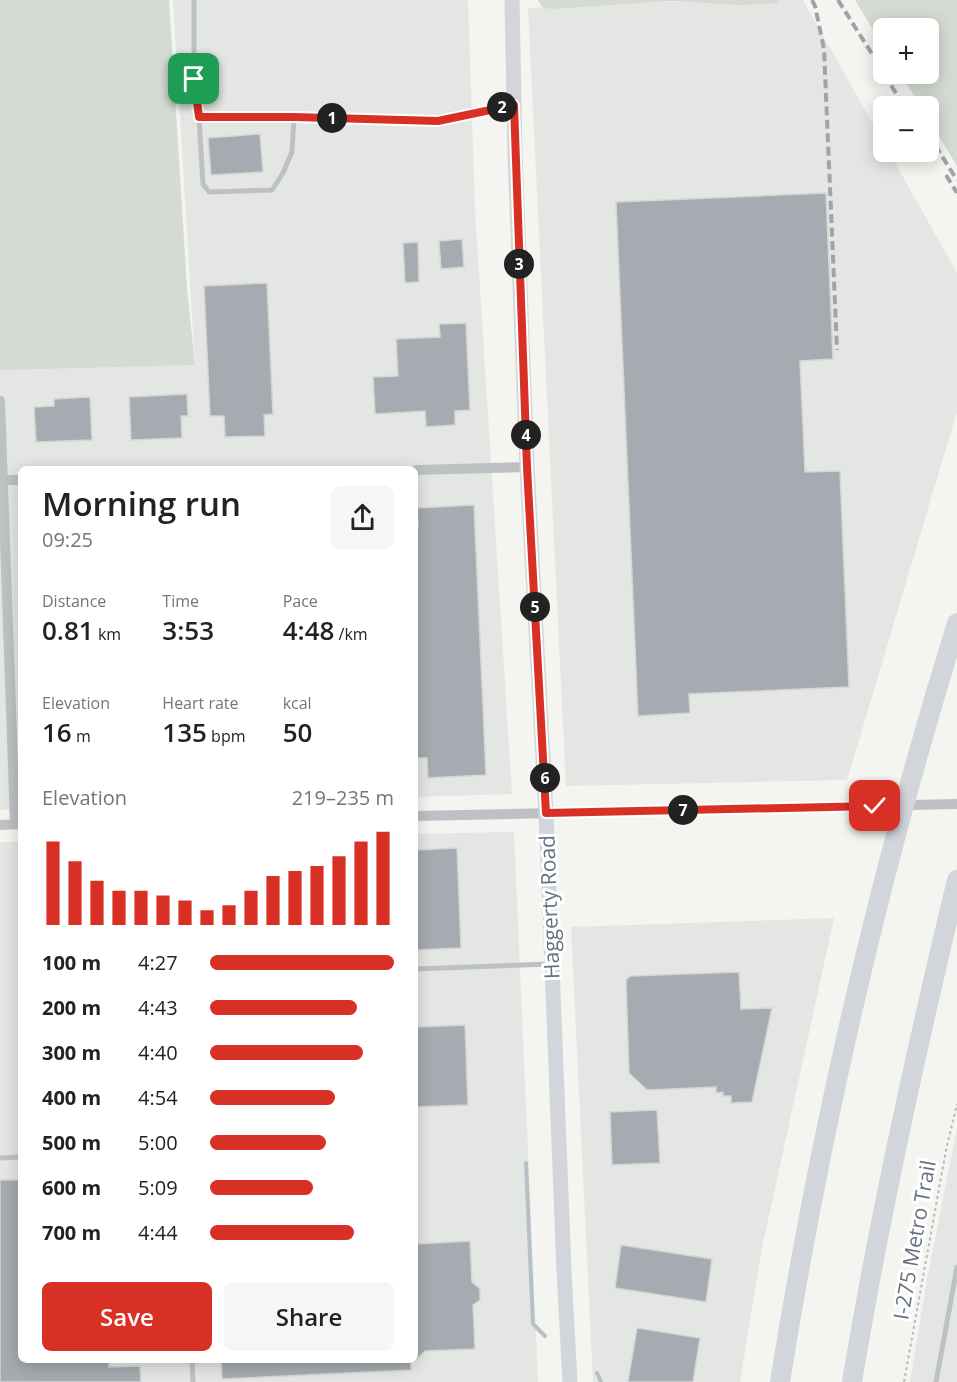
<!DOCTYPE html>
<html lang="en">
<head>
<meta charset="utf-8">
<style>
  body { margin:0; font-family:"Open Sans",sans-serif; background:#f6f6f6; color:#222; height:100vh; display:flex; flex-direction:column; font-size:22px; white-space:nowrap }
  * { box-sizing:border-box; margin:0 }
  p { font-size:20px; color:#767676 }
  .icon { flex:none; width:33px; height:33px; fill:none; stroke:currentColor; stroke-width:2; stroke-linecap:round; stroke-linejoin:round }
  .map { position:relative; flex:1; overflow:hidden }
  .sheet { position:absolute; left:18px; top:466px; width:400px; height:897px; display:flex; flex-direction:column; background:#fff; border-radius:9px; box-shadow:0 3px 15px #0003 }
  .sheet>* { flex:none }
  .tools { position:absolute; left:873px; top:18px; display:grid; gap:12px }
  .tools a { display:grid; place-items:center; width:66px; height:66px; border-radius:9px; background:#fff; box-shadow:0 3px 15px #0003; font-size:30px }
  .pin { position:absolute; display:grid; place-items:center; width:51px; height:51px; color:#fff; margin:-26px; border-radius:12px; box-shadow:0 3px 9px #0006 }
  .km { position:absolute; width:30px; height:30px; margin:-15px; border-radius:50%; background:#222; color:#fff; font-size:16px; line-height:30px; text-align:center }
  .round { display:grid; place-items:center; flex:none; width:63px; height:63px; border-radius:9px; background:#f6f6f6 }
  .head { display:flex; align-items:center; justify-content:space-between; height:102px; padding:0 24px }
  h1 { font-size:33px; font-weight:600; line-height:45px }
  .stats { display:grid; grid-template-columns:repeat(3,1fr); gap:9px; height:102px; padding:6px 24px }
  .stats div { display:grid; align-content:center }
  .stats b { font-size:26px; font-weight:600 }
  .stats small { font-size:16px; font-weight:400 }
  .stats p { font-size:16px }
  .chart { height:168px; padding:12px 24px }
  .chart p { display:flex; justify-content:space-between }
  .chart svg { width:100%; height:108px; margin-top:6px; stroke:#d93025; stroke-width:6 }
  .cta { display:flex; gap:12px; margin-top:auto; padding:12px 24px }
  .cta a { flex:1; height:69px; border-radius:9px; background:#d93025; color:#fff; font-size:24px; font-weight:600; line-height:69px; text-align:center }
  .cta a+a { background:#f6f6f6; color:#222 }
  ul { padding:0 24px; list-style:none; font-size:20px }
  li { display:grid; grid-template-columns:96px 72px 1fr; align-items:center; height:45px }
  li i { height:15px; border-radius:8px; background:#d93025 }
  .map>svg:first-child { display:block }
  .built { fill:#e4e6e4 }
  .green { fill:#d5dad3 }
  .lines { fill:none; stroke-linecap:round; stroke-linejoin:round }
  .stream { stroke:#b7c0c4; stroke-width:4 }
  .building { fill:#a5abb0; stroke:#d5d5d4; stroke-width:1.5 }
  .path { stroke:#b8babc; stroke-width:2; stroke-dasharray:3 3; stroke-linecap:butt }
  .lane { stroke:#bec1c4; stroke-width:5 }
  .street { stroke:#bec1c4; stroke-width:10 }
  .secondary { stroke:#d2d5d9; stroke-width:15 }
  .highway { stroke:#d2d5d9; stroke-width:20 }
  .rail { stroke:#a0a4a9; stroke-width:4; stroke-dasharray:9 4.5; stroke-linecap:butt }
  .route-casing { stroke:#fff; stroke-width:12 }
  .route { stroke:#d93025; stroke-width:8 }
  .labels { text-anchor:middle; stroke-width:6; stroke-linejoin:round; paint-order:stroke }
  .street-label { font-size:21px; fill:#67727e; stroke:#fff }
</style>
</head>
<body>
<div class="map">
<svg width="957" height="1382" viewBox="0 0 957 1382">
  <rect width="100%" height="100%" fill="#f4f4f1"/>
  <g class="built">
    <polygon points="173,0 468,0 475,210 512,794 416,797 416,470 21,470 21,809 0,810 0,369 195,365"/>
    <polygon points="713,0 803,0 883,142 884,152 889,152 957,273 957,412 847,780 566,786 528,8"/>
    <polygon points="514,832 538,1382 0,1382 0,842 21,842 21,1360 416,1360 416,834"/>
    <polygon points="834,918 762,1248 740,1382 593,1382 571,927"/>
    <polygon points="957,1128 957,1382 910,1382 927,1279"/>
  </g>
  <g class="green">
    <polygon points="0,0 169,0 187,288 195,365 0,370"/>
    <polygon points="538,0 779,0 779,3 740,5 673,1 550,9 542,7"/>
    <polygon points="855,0 957,0 957,166 929,120 928,106 921,106 900,74 928,74 928,28 884,28 883,46"/>
  </g>
  <g class="lines">
    <g class="stream">
      <polyline points="526,1163 533,1324 545,1336"/>
      <polyline points="597,1373 601,1382"/>
    </g>
  </g>
  <g class="building">
    <polygon points="260,134 263,172 211,175 208,138"/>
    <polygon points="826,193 833,359 800,361 805,472 840,471 849,687 689,694 690,713 638,716 616,202"/>
    <polygon points="462,239 464,267 441,269 439,241"/>
    <polygon points="418,242 419,282 405,283 403,243"/>
    <polygon points="267,283 273,414 264,415 265,436 225,437 224,416 210,416 204,286"/>
    <polygon points="466,323 470,410 455,411 455,425 426,427 425,411 375,414 373,377 398,376 396,339 440,337 439,324"/>
    <polygon points="187,394 188,416 181,416 182,438 131,440 129,397"/>
    <polygon points="90,397 92,440 36,442 34,407 54,406 54,399"/>
    <polygon points="474,505 486,775 428,778 427,758 416,758 416,528 418,528 417,508"/>
    <polygon points="457,848 461,948 416,950 416,850"/>
    <polygon points="739,972 741,1009 772,1008 752,1102 731,1103 731,1096 723,1096 723,1092 716,1093 716,1087 647,1090 629,1073 626,980 630,976"/>
    <polygon points="465,1025 468,1105 416,1107 416,1027"/>
    <polygon points="657,1110 660,1163 612,1165 610,1112"/>
    <polygon points="0,1180 21,1180 21,1360 109,1360 109,1367 140,1366 141,1382 0,1382"/>
    <polygon points="470,1241 472,1282 480,1289 480,1300 473,1305 475,1349 425,1351 416,1360 416,1244"/>
    <polygon points="621,1245 712,1259 706,1302 615,1288"/>
    <polygon points="637,1328 700,1338 693,1382 628,1382"/>
    <polygon points="221,1360 411,1360 411,1370 222,1379"/>
  </g>
  <g class="lines">
    <polyline class="path" points="904,1382 946,1150 957,1104"/>
    <g class="lane">
      <polyline points="194,0 194,79 199,117 294,117 438,121 512,105"/>
      <polyline points="199,117 203,184 209,192 272,190 283,173 292,152 294,117"/>
      <polyline points="416,969 551,964"/>
      <polyline points="0,1158 21,1157"/>
      <polyline points="192,1360 193,1382"/>
      <polyline points="936,1382 957,1267"/>
    </g>
    <g class="street">
      <polyline points="0,401 15,824"/>
      <polyline points="416,470 527,467"/>
      <polyline points="3,480 21,480"/>
      <polyline points="416,816 957,804"/>
      <polyline points="0,825 21,824"/>
    </g>
    <polyline class="secondary" points="512,0 515,154 527,467 546,813 564,1271 570,1382"/>
    <g class="highway">
      <path d="M 780,1382 C 821,1126 880,871 957,623"/>
      <path d="M 852,1382 C 880,1213 917,1046 957,880"/>
    </g>
    <g class="rail">
      <polyline points="812,0 815,6 824,49 837,350"/>
      <polyline points="838,0 884,73"/>
      <polyline points="884,74 904,106"/>
      <polyline points="928,134 957,180"/>
      <polyline points="946,175 957,193"/>
    </g>
  </g>
  <g class="lines">
    <g class="route-casing">
      <polyline id="route" points="194,79 199,117 294,117 438,121 514,105 527,467 546,813 875,806"/>
    </g>
    <use href="#route" class="route"/>
  </g>
  <g class="labels">
    <g class="street-label">
      <text transform="translate(550 907) rotate(-92)" y="7">Haggerty Road</text>
      <text transform="translate(915 1240) rotate(-80)" y="7">I-275 Metro Trail</text>
    </g>
  </g>
</svg>
<div class="tools">
<a>+</a>
<a>−</a>
</div>
<div class="pin" style="left:194px;top:79px;background:#1e9e55"><svg class="icon" aria-label="arrive" viewBox="0 0 24 24"><path d="M6 21V4h12l-3 4 3 4H6"/></svg></div>
<div class="pin" style="left:875px;top:806px;background:#d93025"><svg class="icon" aria-label="check" viewBox="0 0 24 24"><path d="M5 12l5 5 9-10"/></svg></div>
<b class="km" style="left:332px;top:118px">1</b>
<b class="km" style="left:502px;top:107px">2</b>
<b class="km" style="left:519px;top:264px">3</b>
<b class="km" style="left:526px;top:435px">4</b>
<b class="km" style="left:535px;top:607px">5</b>
<b class="km" style="left:545px;top:778px">6</b>
<b class="km" style="left:683px;top:810px">7</b>
<section class="sheet">
<div class="head"><div><h1>Morning run</h1><p>09:25</p></div><a class="round"><svg class="icon" aria-label="share" viewBox="0 0 24 24"><path d="M12 15V3M7 8l5-5 5 5M5 13v7h14v-7"/></svg></a></div>
<div class="stats">
<div><p>Distance</p><b>0.81<small> km</small></b></div>
<div><p>Time</p><b>3:53</b></div>
<div><p>Pace</p><b>4:48<small> /km</small></b></div>
</div>
<div class="stats">
<div><p>Elevation</p><b>16<small> m</small></b></div>
<div><p>Heart rate</p><b>135<small> bpm</small></b></div>
<div><p>kcal</p><b>50</b></div>
</div>
<div class="chart"><p><span>Elevation</span>219–235 m</p>
<svg viewBox="0 0 160 44" preserveAspectRatio="none"><path d="M5 44V10M15 44V18M25 44V26M35 44V30M45 44V30M55 44V32M65 44V34M75 44V38M85 44V36M95 44V30M105 44V24M115 44V22M125 44V20M135 44V16M145 44V10M155 44V6"/></svg>
</div>
<ul>
<li><b>100 m</b>4:27<i style="width:100%"></i></li>
<li><b>200 m</b>4:43<i style="width:80%"></i></li>
<li><b>300 m</b>4:40<i style="width:83%"></i></li>
<li><b>400 m</b>4:54<i style="width:68%"></i></li>
<li><b>500 m</b>5:00<i style="width:63%"></i></li>
<li><b>600 m</b>5:09<i style="width:56%"></i></li>
<li><b>700 m</b>4:44<i style="width:78%"></i></li>
</ul>
<div class="cta"><a>Save</a><a>Share</a></div>
</section>
</div>
</body>
</html>
